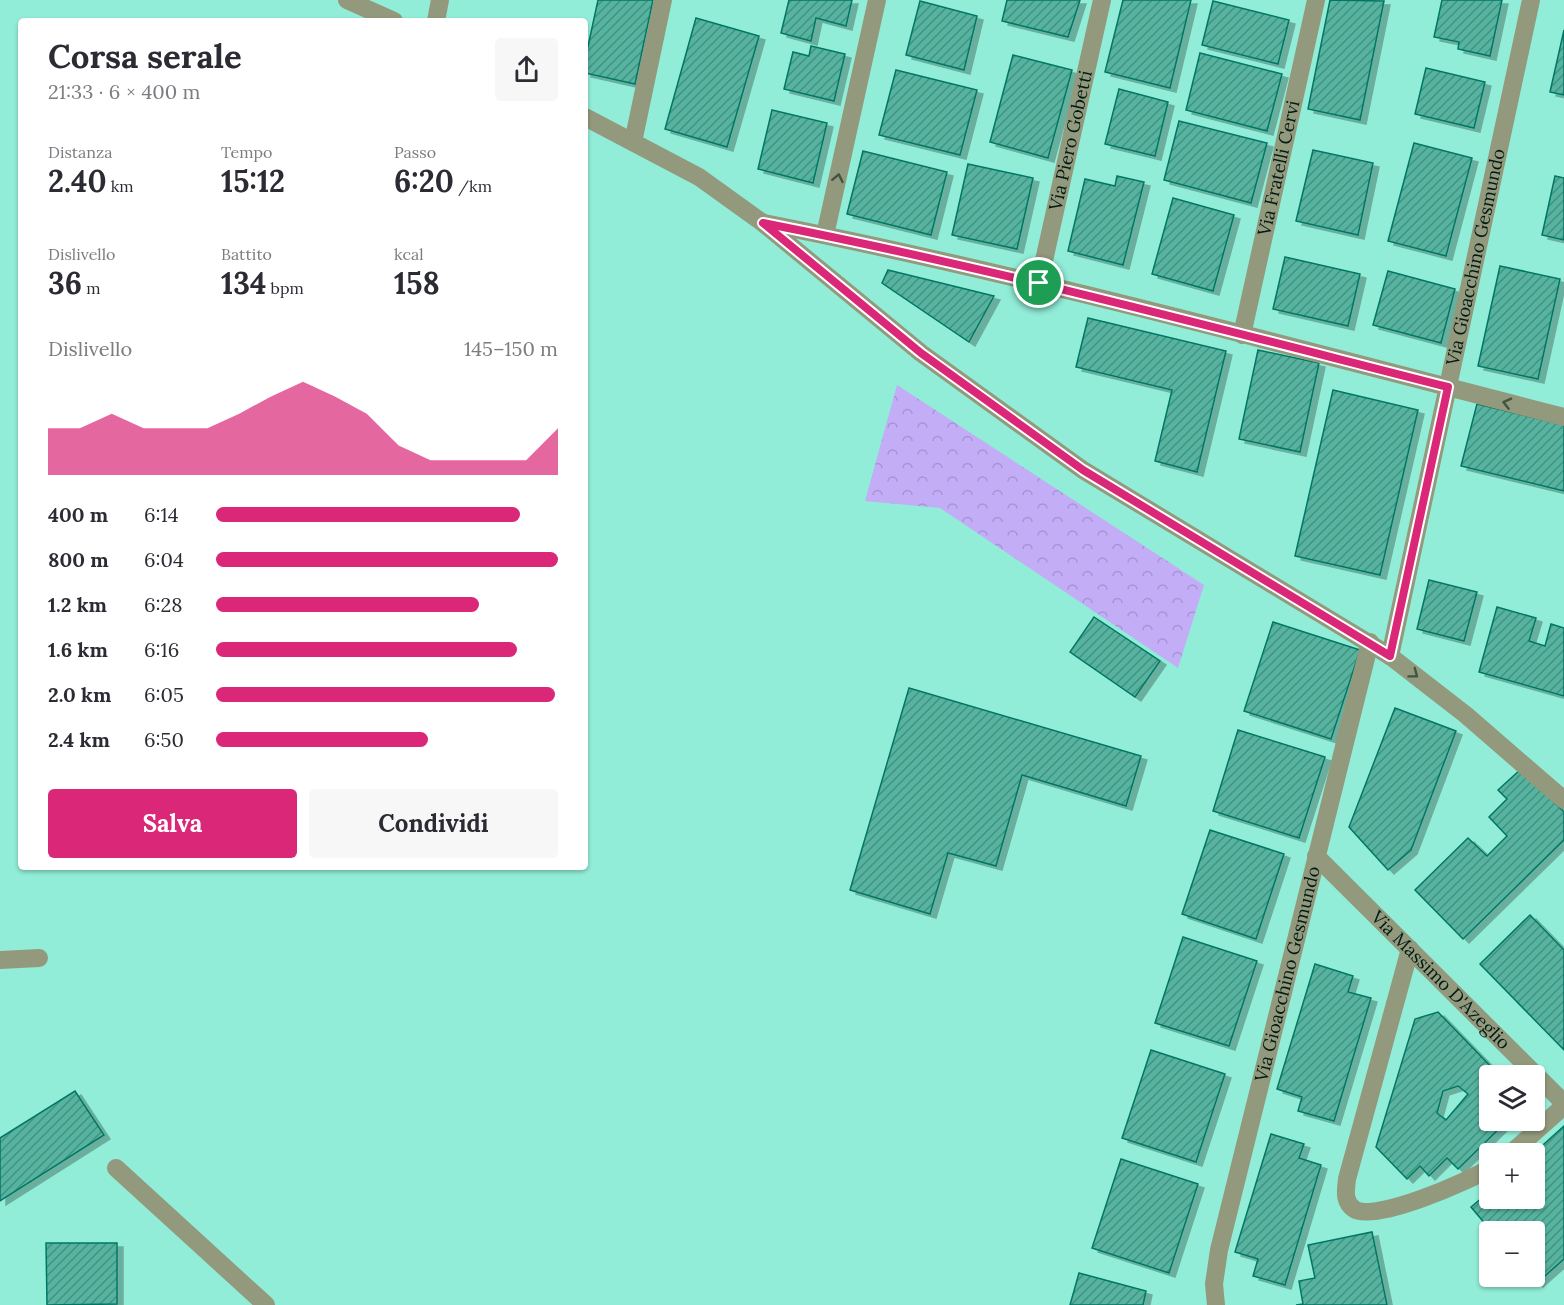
<!DOCTYPE html>
<html lang="it">
<head>
<meta charset="utf-8">
<style>
  body { margin:0; font-family:Lora,serif; background:#f7f7f7; color:#2b2b33; height:100vh; display:flex; flex-direction:column; font-size:22px; white-space:nowrap }
  * { box-sizing:border-box; margin:0 }
  p { font-size:20px; color:#7c7c81 }
  .icon { flex:none; width:33px; height:33px; fill:none; stroke:currentColor; stroke-width:2; stroke-linecap:round; stroke-linejoin:round }
  .map { position:relative; flex:1; overflow:hidden }
  .sheet { position:absolute; left:18px; top:18px; width:570px; height:852px; display:flex; flex-direction:column; background:#fff; border-radius:6px; box-shadow:0 2px 4px #0004 }
  .sheet>* { flex:none }
  .fabs { position:absolute; left:1479px; top:1065px; display:grid; gap:12px }
  .fabs a { display:grid; place-items:center; width:66px; height:66px; border-radius:6px; background:#fff; box-shadow:0 2px 4px #0004; font-size:30px }
  .pin { position:absolute; display:grid; place-items:center; width:51px; height:51px; color:#fff; margin:-26px; border:3px solid #fff; border-radius:50%; box-shadow:0 2px 6px #0007 }
  .round { display:grid; place-items:center; flex:none; width:63px; height:63px; border-radius:6px; background:#f7f7f7 }
  .summary { display:flex; align-items:center; justify-content:space-between; height:102px; padding:0 30px }
  h1 { font-size:33px; font-weight:800; line-height:45px }
  .metrics { display:grid; grid-template-columns:repeat(3,1fr); gap:9px; height:102px; padding:6px 30px }
  .metrics div { display:grid; align-content:center }
  .metrics b { font-size:30px; font-weight:800 }
  .metrics small { font-size:16px; font-weight:400 }
  .metrics p { font-size:16px }
  .chart { height:168px; padding:12px 30px }
  .chart p { display:flex; justify-content:space-between }
  .chart svg { width:100%; height:108px; margin-top:6px; fill:#db2777; opacity:.7 }
  .cta { display:flex; gap:12px; margin-top:auto; padding:12px 30px }
  .cta a { flex:1; height:69px; border-radius:6px; background:#db2777; color:#fff; font-size:24px; font-weight:800; line-height:69px; text-align:center }
  .cta a+a { background:#f7f7f7; color:#2b2b33 }
  ul { padding:0 30px; list-style:none; font-size:20px }
  li { display:grid; grid-template-columns:96px 72px 1fr; align-items:center; height:45px }
  li i { height:15px; border-radius:8px; background:#db2777 }
  .map>svg:first-child { display:block }
  .park { fill:url(#park-crowns) }
  .building { fill:url(#building-hatch); stroke:#037765; stroke-width:1.5; fill-rule:evenodd; filter:url(#shadow) }
  .lines { fill:none; stroke-linecap:round; stroke-linejoin:round }
  .minor { stroke:#93997c; stroke-width:18 }
  .oneway { stroke:#425444 }
  .route-casing { stroke:#fff; stroke-width:12 }
  .route { stroke:#db2777; stroke-width:8 }
  .labels { text-anchor:middle; stroke-width:5; stroke-linejoin:round; paint-order:stroke }
  .street-label { font-size:18px; fill:#001b16; stroke:#edfef9 }
</style>
</head>
<body>
<div class="map">
<svg width="1564" height="1305" viewBox="0 0 1564 1305">
  <defs>
    <pattern id="park-crowns" width="20" height="18" patternUnits="userSpaceOnUse" patternTransform="scale(1.5)"><rect width="20" height="18" fill="#c3adf7"/><path d="M2 6a3 3 0 1 1 6 0M12 15a3 3 0 1 1 6 0" fill="none" stroke="#a694d3"/></pattern>
    <pattern id="building-hatch" width="6" height="6" patternUnits="userSpaceOnUse" patternTransform="scale(1.5)"><rect width="6" height="6" fill="#56b39f"/><path d="M-1 1l2-2M0 6l6-6M5 7l2-2" fill="none" stroke="#459181"/></pattern>
    <filter id="shadow"><feDropShadow dx="6" dy="4" stdDeviation="0" flood-color="#0004"/></filter>
  </defs>
  <rect width="100%" height="100%" fill="#91edd7"/>
  <polygon class="park" points="897,385 1204,585 1178,668 940,508 865,501"/>
  <g class="building">
    <polygon points="598,0 653,0 635,84 585,73 585,60"/>
    <polygon points="789,0 852,0 846,26 816,18 811,41 781,33"/>
    <polygon points="1007,0 1080,0 1068,37 1002,21"/>
    <polygon points="1123,0 1191,0 1170,88 1105,72"/>
    <polygon points="1330,0 1384,1 1360,120 1308,109"/>
    <polygon points="1442,0 1502,0 1490,56 1458,49 1459,42 1434,37"/>
    <polygon points="920,1 977,16 964,70 906,55"/>
    <polygon points="1213,1 1289,20 1278,64 1202,45"/>
    <polygon points="696,18 759,36 727,147 665,129"/>
    <polygon points="1564,30 1564,95 1550,92"/>
    <polygon points="811,46 845,54 834,101 784,89 793,52 809,56"/>
    <polygon points="1200,53 1282,74 1267,131 1186,110"/>
    <polygon points="1013,55 1072,70 1048,158 990,142"/>
    <polygon points="1426,68 1485,82 1474,128 1415,114"/>
    <polygon points="896,70 977,90 960,155 879,135"/>
    <polygon points="1119,89 1168,102 1155,156 1105,144"/>
    <polygon points="772,110 827,123 813,183 758,169"/>
    <polygon points="1179,121 1267,143 1251,203 1164,180"/>
    <polygon points="1414,143 1472,158 1446,256 1388,241"/>
    <polygon points="1313,150 1373,163 1358,235 1296,221"/>
    <polygon points="863,151 947,172 931,235 847,214"/>
    <polygon points="968,164 1033,178 1017,249 952,235"/>
    <polygon points="1117,176 1144,182 1123,265 1068,251 1085,179 1115,186"/>
    <polygon points="1555,176 1564,178 1564,240 1542,235"/>
    <polygon points="1173,198 1234,215 1213,291 1152,274"/>
    <polygon points="1285,257 1360,274 1348,326 1273,309"/>
    <polygon points="1500,266 1560,279 1538,379 1478,366"/>
    <polygon points="888,270 994,296 969,342 882,283"/>
    <polygon points="1388,271 1455,289 1441,343 1373,325"/>
    <polygon points="1088,318 1226,351 1197,472 1155,461 1172,390 1076,367"/>
    <polygon points="1258,350 1319,363 1300,452 1239,439"/>
    <polygon points="1333,390 1418,410 1380,575 1295,556"/>
    <polygon points="1477,404 1564,425 1564,491 1461,466"/>
    <polygon points="1429,580 1477,592 1464,641 1417,629"/>
    <polygon points="1497,607 1536,618 1529,641 1545,646 1551,624 1564,628 1564,696 1479,672"/>
    <polygon points="1094,617 1160,661 1135,697 1070,652"/>
    <polygon points="1273,622 1360,650 1331,739 1244,711"/>
    <polygon points="909,688 1141,756 1126,806 1022,775 996,866 948,853 930,914 850,890"/>
    <polygon points="1395,708 1456,731 1411,850 1388,870 1349,827"/>
    <polygon points="1238,730 1325,757 1299,838 1213,811"/>
    <polygon points="1521,769 1564,812 1564,840 1463,939 1415,890 1468,838 1487,856 1507,836 1489,817 1507,799 1498,790"/>
    <polygon points="1210,830 1284,854 1256,939 1182,914"/>
    <polygon points="1530,915 1564,950 1564,1050 1480,964"/>
    <polygon points="1183,937 1257,961 1229,1046 1155,1023"/>
    <polygon points="1315,964 1353,976 1348,992 1371,998 1334,1121 1298,1111 1302,1097 1277,1089"/>
    <path d="M 1438,1012 L 1500,1076 L 1490,1076 L 1490,1120 L 1508,1120 L 1458,1169 L 1447,1158 L 1429,1176 L 1420,1166 L 1407,1179 L 1376,1147 L 1415,1019 ZM 1458,1086 L 1468,1094 L 1446,1120 L 1437,1113 L 1443,1091 Z"/>
    <polygon points="1151,1050 1225,1074 1196,1162 1122,1138"/>
    <polygon points="75,1091 104,1135 0,1201 0,1138"/>
    <polygon points="1564,1126 1564,1259 1537,1283 1531,1276 1534,1276 1534,1232 1492,1232 1471,1207 1490,1191 1490,1198 1534,1198 1534,1154 1533,1154"/>
    <polygon points="1271,1134 1304,1144 1299,1158 1321,1165 1285,1285 1253,1276 1258,1259 1235,1252"/>
    <polygon points="1121,1159 1198,1184 1169,1273 1092,1248"/>
    <polygon points="1372,1232 1387,1305 1296,1305 1303,1304 1299,1281 1315,1278 1308,1245"/>
    <polygon points="46,1243 117,1243 117,1304 47,1305"/>
    <polygon points="1079,1273 1146,1291 1143,1305 1070,1305"/>
  </g>
  <g class="lines">
    <g class="minor">
      <polyline points="347,0 394,21"/>
      <polyline points="436,21 440,0"/>
      <polyline points="585,117 699,177 763,223 921,353 1083,470 1390,656 1466,715 1564,800"/>
      <polyline points="633,142 663,0"/>
      <path d="M 764,223 C 1033,276 1298,349 1564,417"/>
      <polyline points="825,235 877,0"/>
      <path id="s1" d="M 1039,283 L 1102,0"/>
      <path id="s2" d="M 1242,335 L 1316,0"/>
      <path id="s3" d="M 1390,656 L 1531,0"/>
      <path id="s4" d="M 1316,856 L 1564,1103"/>
      <path d="M 1410,949 L 1347,1179 C 1346,1190 1343,1201 1354,1209 C 1374,1223 1469,1181 1490,1168"/>
      <polyline points="0,960 39,958"/>
      <polyline points="1510,1154 1564,1106"/>
      <polyline points="116,1168 266,1305"/>
      <path id="s5" d="M 1216,1305 L 1214,1284 L 1219,1250 L 1370,642"/>
    </g>
  </g>
  <defs><path id="oneway-chevron" d="M-2-3.5L2.5 0L-2 3.5" fill="none" stroke-width="1.6" stroke-linecap="round" stroke-linejoin="round" transform="scale(1.5)"/></defs>
  <g class="oneway">
    <use href="#oneway-chevron" transform="translate(838 178) rotate(-78)"/>
    <use href="#oneway-chevron" transform="translate(1507 403) rotate(-166)"/>
    <use href="#oneway-chevron" transform="translate(1414 674) rotate(37)"/>
  </g>
  <g class="lines">
    <g class="route-casing">
      <path id="route" d="M 763,223 C 993,268 1220,329 1448,387 L 1390,656 L 1083,470 L 921,353 Z"/>
    </g>
    <use href="#route" class="route"/>
  </g>
  <g class="labels">
    <g class="street-label">
      <text dy="6" stroke="none"><textPath href="#s1" startOffset="146">Via Piero Gobetti</textPath></text>
      <text dy="6" stroke="none"><textPath href="#s2" startOffset="171">Via Fratelli Cervi</textPath></text>
      <text dy="6" stroke="none"><textPath href="#s3" startOffset="408">Via Gioacchino Gesmundo</textPath></text>
      <text dy="6" stroke="none"><textPath href="#s5" startOffset="340">Via Gioacchino Gesmundo</textPath></text>
      <text dy="6" stroke="none"><textPath href="#s4" startOffset="176">Via Massimo D'Azeglio</textPath></text>
    </g>
  </g>
</svg>
<div class="fabs">
<a><svg class="icon" aria-label="layers" viewBox="0 0 24 24"><path d="M12 4l9 5-9 5-9-5zM3 14l9 5 9-5"/></svg></a>
<a>+</a>
<a>−</a>
</div>
<div class="pin" style="left:1039px;top:283px;background:#1e9e55"><svg class="icon" aria-label="arrive" viewBox="0 0 24 24"><path d="M6 21V4h12l-3 4 3 4H6"/></svg></div>
<section class="sheet">
<div class="summary"><div><h1>Corsa serale</h1><p>21:33 · 6 × 400 m</p></div><a class="round"><svg class="icon" aria-label="share" viewBox="0 0 24 24"><path d="M12 15V3M7 8l5-5 5 5M5 13v7h14v-7"/></svg></a></div>
<div class="metrics">
<div><p>Distanza</p><b>2.40<small> km</small></b></div>
<div><p>Tempo</p><b>15:12</b></div>
<div><p>Passo</p><b>6:20<small> /km</small></b></div>
</div>
<div class="metrics">
<div><p>Dislivello</p><b>36<small> m</small></b></div>
<div><p>Battito</p><b>134<small> bpm</small></b></div>
<div><p>kcal</p><b>158</b></div>
</div>
<div class="chart"><p><span>Dislivello</span>145–150 m</p>
<svg viewBox="0 0 160 44" preserveAspectRatio="none"><path d="M0 44V25L10 25L20 19L30 25L40 25L50 25L60 19L70 12L80 6L90 12L100 19L110 32L120 38L130 38L140 38L150 38L160 25V44z"/></svg>
</div>
<ul>
<li><b>400 m</b>6:14<i style="width:89%"></i></li>
<li><b>800 m</b>6:04<i style="width:100%"></i></li>
<li><b>1.2 km</b>6:28<i style="width:77%"></i></li>
<li><b>1.6 km</b>6:16<i style="width:88%"></i></li>
<li><b>2.0 km</b>6:05<i style="width:99%"></i></li>
<li><b>2.4 km</b>6:50<i style="width:62%"></i></li>
</ul>
<div class="cta"><a>Salva</a><a>Condividi</a></div>
</section>
</div>
</body>
</html>
